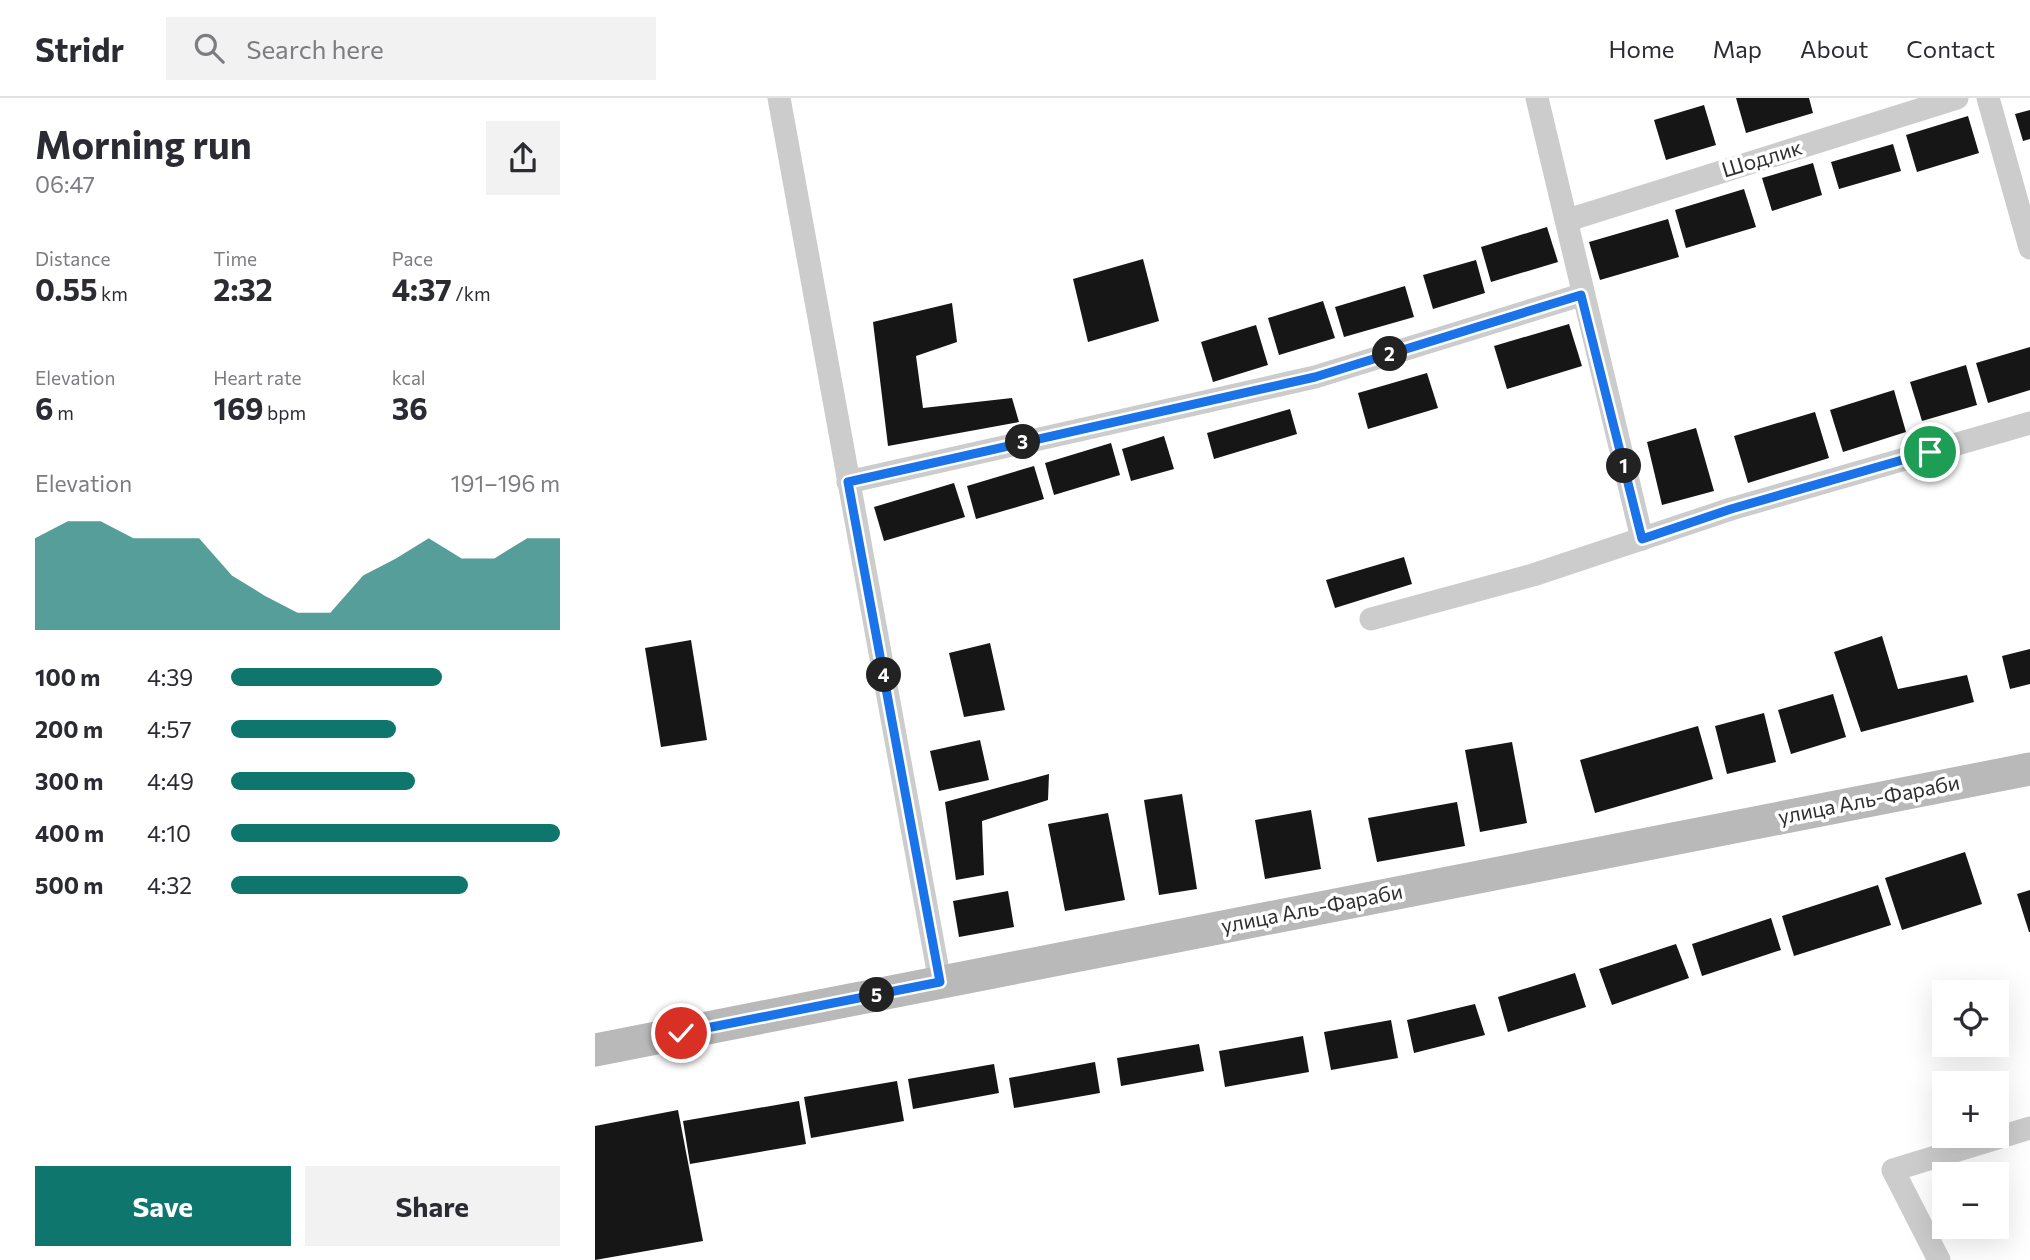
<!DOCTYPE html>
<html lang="en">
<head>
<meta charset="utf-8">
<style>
  body { margin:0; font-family:Commissioner,sans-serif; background:#f2f2f3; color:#2b2b33; height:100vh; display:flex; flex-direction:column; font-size:26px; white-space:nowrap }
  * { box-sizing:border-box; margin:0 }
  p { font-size:23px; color:#7c7c81 }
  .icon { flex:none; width:38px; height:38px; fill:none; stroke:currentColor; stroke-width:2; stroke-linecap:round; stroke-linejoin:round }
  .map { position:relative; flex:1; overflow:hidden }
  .details { display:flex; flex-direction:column; background:#fff; width:595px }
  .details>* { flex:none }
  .buttons { position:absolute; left:1337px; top:882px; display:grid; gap:14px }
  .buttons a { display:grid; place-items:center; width:77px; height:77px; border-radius:0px; background:#fff; box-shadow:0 7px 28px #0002; font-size:35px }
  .pin { position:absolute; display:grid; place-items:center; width:60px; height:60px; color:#fff; margin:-30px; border:4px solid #fff; border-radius:50%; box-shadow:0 2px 7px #0007 }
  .km { position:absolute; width:35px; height:35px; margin:-18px; border-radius:50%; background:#222; color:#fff; font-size:19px; line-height:35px; text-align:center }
  .round { display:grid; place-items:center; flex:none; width:74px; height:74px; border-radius:0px; background:#f2f2f3 }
  .overview { display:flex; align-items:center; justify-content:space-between; height:119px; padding:0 35px }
  h1 { font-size:38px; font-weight:700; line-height:52px }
  .stats { display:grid; grid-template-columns:repeat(3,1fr); gap:10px; height:119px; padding:7px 35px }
  .stats div { display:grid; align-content:center }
  .stats b { font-size:30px; font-weight:700 }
  .stats small { font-size:19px; font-weight:400 }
  .stats p { font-size:19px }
  .chart { height:196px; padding:14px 35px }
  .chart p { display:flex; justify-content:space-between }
  .chart svg { width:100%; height:126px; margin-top:7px; fill:#0f766e; opacity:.7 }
  .action { display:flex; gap:14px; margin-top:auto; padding:14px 35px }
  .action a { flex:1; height:80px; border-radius:0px; background:#0f766e; color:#fff; font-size:28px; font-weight:700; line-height:80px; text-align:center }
  .action a+a { background:#f2f2f3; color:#2b2b33 }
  ul { padding:0 35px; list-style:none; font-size:23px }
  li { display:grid; grid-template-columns:112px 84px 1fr; align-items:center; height:52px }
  li i { height:18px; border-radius:9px; background:#0f766e }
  header { display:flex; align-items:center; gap:42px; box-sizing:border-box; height:98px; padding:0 35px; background:#fff; border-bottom:2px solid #e1e1e2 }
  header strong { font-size:33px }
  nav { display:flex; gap:38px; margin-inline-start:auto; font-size:24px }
  .search { width:490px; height:63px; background:#f2f2f3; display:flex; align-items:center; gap:18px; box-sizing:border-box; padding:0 24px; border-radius:0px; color:#7c7c81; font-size:26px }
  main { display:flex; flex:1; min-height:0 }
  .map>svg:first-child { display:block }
  .building { fill:#161616 }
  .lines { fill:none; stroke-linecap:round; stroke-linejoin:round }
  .minor { stroke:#ccc; stroke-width:23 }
  .secondary { stroke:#b9b9b9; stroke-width:33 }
  .route-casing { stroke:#fff; stroke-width:14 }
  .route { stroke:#1a73e8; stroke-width:9 }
  .labels { text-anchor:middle; stroke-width:7; stroke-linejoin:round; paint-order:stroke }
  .street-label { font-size:21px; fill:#2f2f2f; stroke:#fff }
</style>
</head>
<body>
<header>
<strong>Stridr</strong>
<div class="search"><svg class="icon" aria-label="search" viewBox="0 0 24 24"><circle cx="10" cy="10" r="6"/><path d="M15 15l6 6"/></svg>Search here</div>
<nav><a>Home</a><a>Map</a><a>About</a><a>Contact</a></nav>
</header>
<main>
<section class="details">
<div class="overview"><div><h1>Morning run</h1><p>06:47</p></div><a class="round"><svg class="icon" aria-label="share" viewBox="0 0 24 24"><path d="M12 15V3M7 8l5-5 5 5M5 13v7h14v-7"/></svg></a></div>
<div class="stats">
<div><p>Distance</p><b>0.55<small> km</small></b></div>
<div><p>Time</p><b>2:32</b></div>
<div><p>Pace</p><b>4:37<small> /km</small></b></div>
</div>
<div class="stats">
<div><p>Elevation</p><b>6<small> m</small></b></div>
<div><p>Heart rate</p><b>169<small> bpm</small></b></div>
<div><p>kcal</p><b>36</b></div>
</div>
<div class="chart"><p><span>Elevation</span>191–196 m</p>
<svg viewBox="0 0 160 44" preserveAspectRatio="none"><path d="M0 44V12L10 6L20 6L30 12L40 12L50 12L60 25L70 32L80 38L90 38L100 25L110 19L120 12L130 19L140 19L150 12L160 12V44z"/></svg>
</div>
<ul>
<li><b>100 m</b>4:39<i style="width:64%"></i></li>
<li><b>200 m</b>4:57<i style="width:50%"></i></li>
<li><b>300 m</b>4:49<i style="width:56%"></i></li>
<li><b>400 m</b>4:10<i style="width:100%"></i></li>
<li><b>500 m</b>4:32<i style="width:72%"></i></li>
</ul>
<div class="action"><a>Save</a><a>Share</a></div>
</section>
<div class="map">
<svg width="1435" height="1162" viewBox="0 0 1435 1162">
  <rect width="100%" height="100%" fill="#fff"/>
  <g class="building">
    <polygon points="1141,0 1214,0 1218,15 1151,35"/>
    <polygon points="1109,7 1121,47 1071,62 1059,22"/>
    <polygon points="1435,12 1435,41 1428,43 1420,16"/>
    <polygon points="1373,18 1384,55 1322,74 1311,37"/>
    <polygon points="1298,46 1306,73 1244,91 1236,64"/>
    <polygon points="1218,65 1227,97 1177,113 1167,80"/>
    <polygon points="1149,91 1161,129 1091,150 1080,112"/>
    <polygon points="1073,121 1084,159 1005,182 994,144"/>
    <polygon points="952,129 963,164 896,184 886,149"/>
    <polygon points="548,161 564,223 493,244 478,181"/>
    <polygon points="881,162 890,195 838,211 828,177"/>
    <polygon points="810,188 819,219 749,239 740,209"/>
    <polygon points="728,203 740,240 684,257 673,220"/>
    <polygon points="357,205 362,244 321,258 328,310 417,300 424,324 293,348 278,224"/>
    <polygon points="974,226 987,268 912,291 899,248"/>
    <polygon points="661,227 673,267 618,284 606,244"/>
    <polygon points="1435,249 1435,292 1393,305 1381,265"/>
    <polygon points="1371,267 1382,307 1327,323 1315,284"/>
    <polygon points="832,275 843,310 773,331 763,295"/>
    <polygon points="1299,292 1311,334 1248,354 1235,312"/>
    <polygon points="695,311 702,336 619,361 612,335"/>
    <polygon points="1220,314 1234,360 1153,385 1139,338"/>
    <polygon points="1101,330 1119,393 1067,407 1052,344"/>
    <polygon points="569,338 579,371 536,383 527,351"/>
    <polygon points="516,345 525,377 459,397 450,365"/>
    <polygon points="439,368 449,401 381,421 372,388"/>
    <polygon points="359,385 370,419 289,443 279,409"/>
    <polygon points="809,459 817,486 740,510 731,482"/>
    <polygon points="1287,538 1303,591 1372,577 1379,604 1266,634 1239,554"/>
    <polygon points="96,542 112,642 66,649 50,550"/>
    <polygon points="395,545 410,612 369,619 354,555"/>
    <polygon points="1435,551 1435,586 1415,591 1407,558"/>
    <polygon points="1238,596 1251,639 1196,656 1183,612"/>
    <polygon points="1169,615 1181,664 1132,676 1120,628"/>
    <polygon points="1103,628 1118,681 1000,715 985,662"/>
    <polygon points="385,642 394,682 344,693 335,653"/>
    <polygon points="917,644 932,725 885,734 870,652"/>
    <polygon points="454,676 453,702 387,723 389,777 361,782 350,704"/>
    <polygon points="587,696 602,791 564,797 549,702"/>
    <polygon points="862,704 870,748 782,764 773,720"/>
    <polygon points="716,712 726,771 670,781 660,722"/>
    <polygon points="513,715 530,802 470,813 453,726"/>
    <polygon points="1370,754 1387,806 1307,832 1290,780"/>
    <polygon points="1283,787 1296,827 1199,858 1187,818"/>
    <polygon points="1435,792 1435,834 1434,834 1422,796"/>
    <polygon points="413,793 419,829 364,839 358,803"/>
    <polygon points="1176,820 1186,852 1107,878 1097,846"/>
    <polygon points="1081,846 1094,880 1017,907 1004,871"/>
    <polygon points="980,875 991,909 913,934 903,899"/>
    <polygon points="880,906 890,937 819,955 812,922"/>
    <polygon points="796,922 803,960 736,972 729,934"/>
    <polygon points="708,938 714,974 630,989 624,953"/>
    <polygon points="604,946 609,973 526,988 522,960"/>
    <polygon points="500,964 505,995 419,1010 414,980"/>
    <polygon points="399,966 404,995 318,1011 313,981"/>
    <polygon points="302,983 309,1023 216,1040 209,999"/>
    <polygon points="204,1003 211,1046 95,1066 88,1023"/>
    <polygon points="83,1012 108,1143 0,1162 0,1028"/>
  </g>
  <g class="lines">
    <g class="minor">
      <polyline points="184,0 345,884"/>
      <polyline points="942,0 1047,441"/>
      <polyline points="1393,0 1435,150"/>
      <polyline points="973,122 1362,0"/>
      <polyline points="253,384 720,279 986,197"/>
      <polyline points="776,521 938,477 1136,411 1435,325"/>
      <polyline points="1344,1162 1298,1072 1435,1030"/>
    </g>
    <polyline class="secondary" points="0,952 1435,671"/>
  </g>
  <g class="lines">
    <g class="route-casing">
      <polyline id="route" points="86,935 345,884 253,384 720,279 986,197 1047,441 1136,411 1335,354"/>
    </g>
    <use href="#route" class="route"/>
  </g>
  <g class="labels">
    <g class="street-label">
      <text transform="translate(1167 61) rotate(-17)" y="7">Шодлик</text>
      <text transform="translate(1274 702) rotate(-11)" y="7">улица Аль-Фараби</text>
      <text transform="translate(717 811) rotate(-11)" y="7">улица Аль-Фараби</text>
    </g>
  </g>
</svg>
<div class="buttons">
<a><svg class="icon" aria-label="locate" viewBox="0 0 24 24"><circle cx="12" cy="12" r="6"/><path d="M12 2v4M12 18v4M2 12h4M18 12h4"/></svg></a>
<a>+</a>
<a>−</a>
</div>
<div class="pin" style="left:1335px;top:354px;background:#1e9e55"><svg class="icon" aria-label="arrive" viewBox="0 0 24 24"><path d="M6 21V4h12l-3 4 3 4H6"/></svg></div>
<div class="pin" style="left:86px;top:935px;background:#d93025"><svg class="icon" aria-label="check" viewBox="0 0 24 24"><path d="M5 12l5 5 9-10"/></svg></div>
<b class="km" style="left:1029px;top:368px">1</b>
<b class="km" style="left:795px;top:256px">2</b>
<b class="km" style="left:428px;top:344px">3</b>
<b class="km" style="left:289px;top:577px">4</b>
<b class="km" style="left:282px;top:897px">5</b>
</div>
</main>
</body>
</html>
